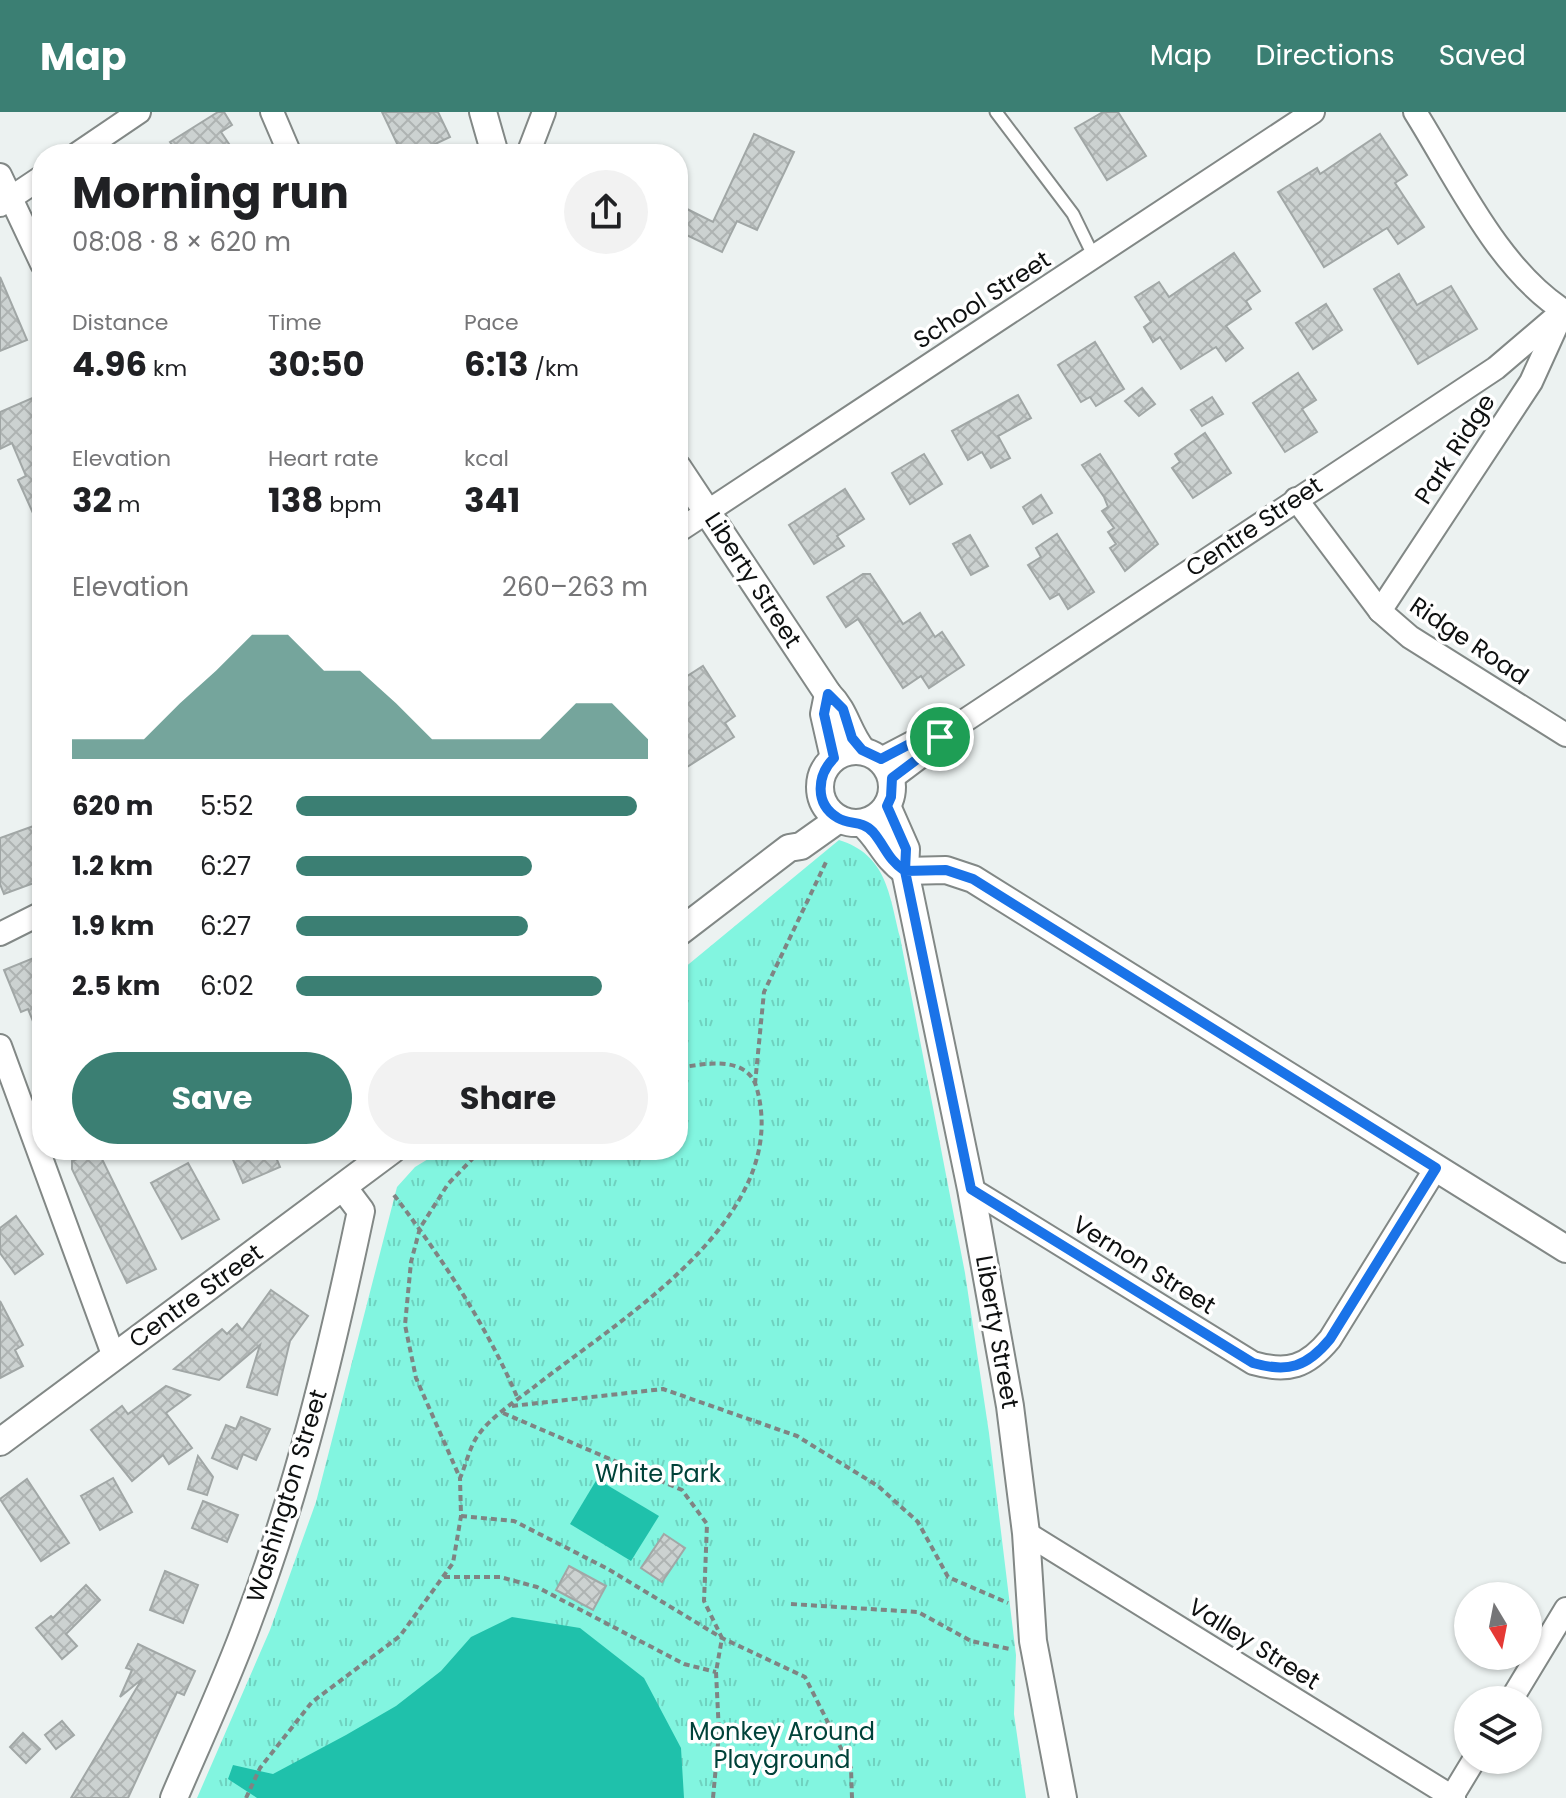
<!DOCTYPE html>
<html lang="en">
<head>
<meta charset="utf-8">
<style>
  body { margin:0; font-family:Poppins,sans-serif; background:#f2f2f2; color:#202124; height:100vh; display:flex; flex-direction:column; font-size:30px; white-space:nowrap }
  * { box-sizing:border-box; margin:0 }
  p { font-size:26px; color:#757577 }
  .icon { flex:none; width:44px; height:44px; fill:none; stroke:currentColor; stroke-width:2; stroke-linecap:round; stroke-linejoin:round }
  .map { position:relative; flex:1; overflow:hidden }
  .drawer { position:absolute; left:32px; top:32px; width:656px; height:1016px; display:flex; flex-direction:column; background:#fff; border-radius:32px; box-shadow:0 2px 6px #0004 }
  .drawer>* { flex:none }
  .needle { width:52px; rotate:170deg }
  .controls { position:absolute; left:1454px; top:1470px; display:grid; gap:16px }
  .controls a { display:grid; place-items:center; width:88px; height:88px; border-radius:50%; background:#fff; box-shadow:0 2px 6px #0004; font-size:40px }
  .pin { position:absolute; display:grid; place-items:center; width:68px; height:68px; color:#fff; margin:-34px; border:4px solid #fff; border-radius:50%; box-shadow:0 2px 8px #0007 }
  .round { display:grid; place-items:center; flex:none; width:84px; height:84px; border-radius:42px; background:#f2f2f2 }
  .summary { display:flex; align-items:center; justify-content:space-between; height:136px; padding:0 40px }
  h1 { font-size:44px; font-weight:700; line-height:60px }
  .metrics { display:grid; grid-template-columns:repeat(3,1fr); gap:12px; height:136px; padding:8px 40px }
  .metrics div { display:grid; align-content:center }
  .metrics b { font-size:34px; font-weight:700 }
  .metrics small { font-size:22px; font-weight:400 }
  .metrics p { font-size:22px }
  .chart { height:224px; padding:16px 40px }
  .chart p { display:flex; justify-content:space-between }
  .chart svg { width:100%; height:144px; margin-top:8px; fill:#3b7f73; opacity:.7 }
  .button { display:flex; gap:16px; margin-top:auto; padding:16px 40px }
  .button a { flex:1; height:92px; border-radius:48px; background:#3b7f73; color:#fff; font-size:32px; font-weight:700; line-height:92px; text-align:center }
  .button a+a { background:#f2f2f2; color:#202124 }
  ul { padding:0 40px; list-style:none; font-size:26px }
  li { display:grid; grid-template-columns:128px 96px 1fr; align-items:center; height:60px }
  li i { height:20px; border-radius:10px; background:#3b7f73 }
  header { display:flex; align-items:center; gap:48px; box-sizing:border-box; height:112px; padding:0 40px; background:#3b7f73; color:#fff }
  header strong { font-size:38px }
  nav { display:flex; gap:44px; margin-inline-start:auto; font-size:28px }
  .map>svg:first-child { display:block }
  .park { fill:url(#park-tufts) }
  .water { fill:#1fc1ab }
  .building { fill:url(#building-cross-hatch); stroke:#a1a7a6; stroke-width:2 }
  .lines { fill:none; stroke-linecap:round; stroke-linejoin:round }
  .service-casing { stroke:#828886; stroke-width:15 }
  .minor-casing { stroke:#828886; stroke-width:26 }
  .tertiary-casing { stroke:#828886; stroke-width:30 }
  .path { stroke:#7f8483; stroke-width:4; stroke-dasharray:6 4; stroke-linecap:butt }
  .service { stroke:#fff; stroke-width:11 }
  .minor { stroke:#fff; stroke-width:22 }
  .tertiary { stroke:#fff; stroke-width:26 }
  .route-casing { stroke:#fff; stroke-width:16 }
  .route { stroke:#1a73e8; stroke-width:10 }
  .labels { text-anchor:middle; stroke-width:7; stroke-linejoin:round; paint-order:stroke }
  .street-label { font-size:24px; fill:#0e1010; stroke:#fff }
  .park-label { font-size:24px; fill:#004239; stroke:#fff }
</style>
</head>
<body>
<header>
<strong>Map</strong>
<nav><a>Map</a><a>Directions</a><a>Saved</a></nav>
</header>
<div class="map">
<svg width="1566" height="1686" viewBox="0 0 1566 1686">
  <defs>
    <pattern id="park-tufts" width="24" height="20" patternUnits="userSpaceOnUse" patternTransform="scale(2)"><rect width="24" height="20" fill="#82f5e0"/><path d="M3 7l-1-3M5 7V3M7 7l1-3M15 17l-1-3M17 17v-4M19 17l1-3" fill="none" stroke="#6fd1bf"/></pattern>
    <pattern id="building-cross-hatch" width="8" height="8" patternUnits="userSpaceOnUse" patternTransform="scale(2)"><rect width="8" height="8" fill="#ccd2d1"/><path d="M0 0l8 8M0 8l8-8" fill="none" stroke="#aeb3b2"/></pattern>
  </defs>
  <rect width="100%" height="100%" fill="#ecf2f1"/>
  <path class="park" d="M 839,728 C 887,743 889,782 900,825 L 965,1161 L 989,1321 L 1016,1543 L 1014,1602 L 1026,1686 L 197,1686 L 270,1518 L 316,1390 L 397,1075 L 415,1055 L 443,1038 L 678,1038 L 678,861 Z"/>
  <g class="water">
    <polygon points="597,1367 659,1404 631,1449 570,1412"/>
    <polygon points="512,1505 580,1516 644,1566 681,1636 684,1686 257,1686 228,1667 233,1653 273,1662 346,1623 396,1594 441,1559 471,1525"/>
  </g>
  <g class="building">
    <polygon points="218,0 224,0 232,13 221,20 229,32 214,42 178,42 170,30"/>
    <polygon points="382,0 438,0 450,25 414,42 402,42"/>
    <polygon points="1103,0 1118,0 1146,44 1107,68 1075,16"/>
    <polygon points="754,22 794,40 757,118 737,109 722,140 678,119 687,97 713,110"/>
    <polygon points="1380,22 1407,63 1395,71 1424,115 1398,132 1387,116 1324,155 1278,80 1317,56 1320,62"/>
    <polygon points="1234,141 1260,179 1246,189 1251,197 1226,214 1243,236 1226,249 1216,235 1181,257 1160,225 1153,230 1144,215 1151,210 1135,185 1159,170 1169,185"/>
    <polygon points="1399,162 1417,193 1451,174 1477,217 1418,252 1374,177"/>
    <polygon points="0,165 27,228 0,239"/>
    <polygon points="1326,192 1342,218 1313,237 1296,211"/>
    <polygon points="1095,230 1124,277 1096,294 1090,285 1081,290 1058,253"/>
    <polygon points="1298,261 1316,288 1302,297 1317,320 1285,340 1253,291"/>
    <polygon points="1142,276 1155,292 1139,304 1125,289"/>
    <polygon points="1018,283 1031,306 998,324 1010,346 991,356 982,340 968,348 952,319"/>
    <polygon points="37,284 42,294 42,421 18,368 26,364 12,331 0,337 0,300"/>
    <polygon points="1212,285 1223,302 1202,314 1191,298"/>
    <polygon points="1205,321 1231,361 1193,386 1172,356 1180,350 1175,342"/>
    <polygon points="924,342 942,372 910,392 892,361"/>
    <polygon points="1100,342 1158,432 1125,459 1110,436 1116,432 1108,420 1114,416 1102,399 1108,395 1104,385 1082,353"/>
    <polygon points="845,377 864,407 837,424 844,434 814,452 789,413"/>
    <polygon points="1041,383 1052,401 1033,412 1023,395"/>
    <polygon points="1057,422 1094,480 1068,497 1059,482 1050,487 1028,453 1041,445 1036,436"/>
    <polygon points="970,423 988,454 971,463 953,432"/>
    <polygon points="863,462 870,462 903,512 920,501 935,525 942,520 964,553 929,576 921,564 903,576 858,507 846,515 827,485"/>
    <polygon points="703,554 735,604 725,611 734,625 684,657 678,648 678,570"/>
    <polygon points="42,711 42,768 4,782 0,772 0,726"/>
    <polygon points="36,845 42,861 41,929 28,897 21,900 4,858"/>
    <polygon points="243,1038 273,1038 280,1055 243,1071 231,1043"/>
    <polygon points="98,1039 156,1157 127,1171 72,1057 72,1049"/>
    <polygon points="188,1051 219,1107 182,1127 151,1071"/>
    <polygon points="16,1104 43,1142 15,1162 0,1141 0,1116"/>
    <polygon points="271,1178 308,1204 290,1229 277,1283 247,1275 260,1233 219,1268 174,1257 222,1217 227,1222 237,1212 242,1218"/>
    <polygon points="0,1189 23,1233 15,1238 23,1254 0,1266"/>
    <polygon points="166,1274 190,1283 166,1301 192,1336 169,1352 163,1343 132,1369 91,1318 122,1294 128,1302"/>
    <polygon points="241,1305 270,1317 256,1348 243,1342 237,1357 212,1346 226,1313 236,1317"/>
    <polygon points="198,1344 213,1365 207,1383 188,1377"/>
    <polygon points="113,1366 132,1400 100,1418 81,1384"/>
    <polygon points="27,1367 69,1431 41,1449 0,1387"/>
    <polygon points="203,1389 238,1403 227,1430 192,1416"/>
    <polygon points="664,1422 685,1436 662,1470 641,1456"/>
    <polygon points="569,1454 606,1474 593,1498 556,1478"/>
    <polygon points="165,1459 198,1473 183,1511 150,1498"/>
    <polygon points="86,1473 100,1488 66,1522 77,1534 62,1547 36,1516 51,1504 53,1506"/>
    <polygon points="138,1532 195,1559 184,1583 177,1580 128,1686 71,1686 142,1567 120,1585 132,1558 126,1556"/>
    <polygon points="62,1609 74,1623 56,1637 45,1623"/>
    <polygon points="23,1621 40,1637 26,1651 10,1635"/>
  </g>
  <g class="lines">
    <g class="service-casing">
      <polyline id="service" points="996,0 1073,102 1094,145"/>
    </g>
    <g class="minor-casing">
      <g id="minor">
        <polyline points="272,0 290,42"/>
        <path d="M 1415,0 C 1456,65 1499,159 1566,200"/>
        <polyline points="77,42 139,0"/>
        <polyline points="528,42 544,0"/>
        <polyline points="0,63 42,152"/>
        <polyline points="0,93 42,65"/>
        <polyline points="1296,387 1380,499 1410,525 1566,623"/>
        <polyline points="678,419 1313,0"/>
        <polyline points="1380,499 1531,270 1561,204"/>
        <polyline points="881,647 923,625 938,625"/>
        <polyline points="892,666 932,636 940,625 1496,256 1564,198"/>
        <polyline points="0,822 42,801"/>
        <polyline points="0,934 114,1245"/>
        <path d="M 971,1077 L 1253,1251 C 1288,1261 1307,1255 1330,1227 L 1436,1056"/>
        <polyline points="1026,1421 1454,1686"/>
        <polyline points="1511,1588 1566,1497"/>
        <polyline points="1451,1686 1474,1648"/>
      </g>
    </g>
    <g class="tertiary-casing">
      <g id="tertiary">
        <polyline points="483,0 495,42"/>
        <path d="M 678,356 L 828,582 C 846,600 847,619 862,638"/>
        <polyline points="828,582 824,602 834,646"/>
        <circle cx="856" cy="675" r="36"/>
        <polyline points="887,694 906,737 905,759 971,1077 1010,1294 1026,1421 1033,1529 1063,1686"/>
        <path d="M 862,711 C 879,725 885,746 905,759"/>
        <polyline points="905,759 946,758 973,767 1566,1137"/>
        <polyline points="678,821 789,736 801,734 839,707"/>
        <polyline points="0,1330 392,1038"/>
        <path d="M 174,1686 C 199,1627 227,1568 249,1507 C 299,1375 332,1237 361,1099 L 343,1075"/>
      </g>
    </g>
    <g class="path">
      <polyline points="755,972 764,880 827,748"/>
      <path d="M 481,1038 L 448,1072 L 420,1116 L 411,1150 L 405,1213 L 416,1266 L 460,1366 C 466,1353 470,1333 479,1322 C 492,1304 517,1288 534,1275 C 620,1207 792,1106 757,977 C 748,942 704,952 678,956"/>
      <path d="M 394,1083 C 442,1146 487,1214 518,1287"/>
      <polyline points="512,1294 663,1277 797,1324 878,1374 918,1410 948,1465 1008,1491"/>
      <polyline points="503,1301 682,1378 707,1412 704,1489 722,1526 716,1560 719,1621 713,1686"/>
      <polyline points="461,1404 514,1409 608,1457 722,1526 805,1565 851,1656 852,1686"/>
      <polyline points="444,1465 500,1465 537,1475 684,1552 716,1560"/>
      <polyline points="791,1492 918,1500 971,1529 1010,1537"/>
      <polyline points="246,1686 260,1656 312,1590 400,1524 453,1451 461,1404 460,1366"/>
    </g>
    <use href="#service" class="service"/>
    <use href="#minor" class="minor"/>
    <use href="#tertiary" class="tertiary"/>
  </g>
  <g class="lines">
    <g class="route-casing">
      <path id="route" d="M 940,625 L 923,625 L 881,647 L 862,638 L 852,626 L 843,597 L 828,582 L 824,602 L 834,646 C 817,663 814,692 838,706 C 850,713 862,708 873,720 C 885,734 888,748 905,759 L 971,1077 L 1253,1251 C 1288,1261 1307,1255 1330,1227 L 1436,1056 L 973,767 L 946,758 L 905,759 L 906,737 L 887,694 L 891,685 L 892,666 L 932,636 L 940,625"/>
    </g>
    <use href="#route" class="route"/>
  </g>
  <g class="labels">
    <g class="street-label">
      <text transform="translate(982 188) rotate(-33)" y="8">School Street</text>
      <text transform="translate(1455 337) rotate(-57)" y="8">Park Ridge</text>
      <text transform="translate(1254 415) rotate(-34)" y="8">Centre Street</text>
      <text transform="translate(753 468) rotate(57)" y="8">Liberty Street</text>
      <text transform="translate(1469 529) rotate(34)" y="8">Ridge Road</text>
      <text transform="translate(1144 1153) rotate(32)" y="8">Vernon Street</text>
      <text transform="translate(196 1184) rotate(-36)" y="8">Centre Street</text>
      <text transform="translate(997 1220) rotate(80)" y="8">Liberty Street</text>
      <text transform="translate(287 1384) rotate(-73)" y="8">Washington Street</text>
      <text transform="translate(1254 1532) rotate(32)" y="8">Valley Street</text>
    </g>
    <g class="park-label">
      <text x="658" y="1370">White Park</text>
      <text x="782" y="1628">Monkey Around<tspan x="782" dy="28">Playground</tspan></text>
    </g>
  </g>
</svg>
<div class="controls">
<a><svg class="needle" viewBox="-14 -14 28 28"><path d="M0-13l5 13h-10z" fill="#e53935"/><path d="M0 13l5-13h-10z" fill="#757577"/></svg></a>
<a><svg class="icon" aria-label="layers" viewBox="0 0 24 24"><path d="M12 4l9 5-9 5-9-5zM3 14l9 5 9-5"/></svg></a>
</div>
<div class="pin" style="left:940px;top:625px;background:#1e9e55"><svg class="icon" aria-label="arrive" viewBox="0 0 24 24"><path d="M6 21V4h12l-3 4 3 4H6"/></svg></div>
<section class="drawer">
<div class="summary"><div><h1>Morning run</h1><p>08:08 · 8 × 620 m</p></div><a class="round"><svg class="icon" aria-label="share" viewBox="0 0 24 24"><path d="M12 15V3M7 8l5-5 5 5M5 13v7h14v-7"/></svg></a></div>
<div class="metrics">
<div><p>Distance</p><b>4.96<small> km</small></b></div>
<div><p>Time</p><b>30:50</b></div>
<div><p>Pace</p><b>6:13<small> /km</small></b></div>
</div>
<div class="metrics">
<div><p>Elevation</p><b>32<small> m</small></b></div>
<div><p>Heart rate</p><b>138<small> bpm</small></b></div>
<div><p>kcal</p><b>341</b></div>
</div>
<div class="chart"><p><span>Elevation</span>260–263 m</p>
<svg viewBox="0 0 160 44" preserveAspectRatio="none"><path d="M0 44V38L10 38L20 38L30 27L40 17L50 6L60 6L70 17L80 17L90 27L100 38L110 38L120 38L130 38L140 27L150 27L160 38V44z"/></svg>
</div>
<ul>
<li><b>620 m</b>5:52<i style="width:97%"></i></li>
<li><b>1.2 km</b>6:27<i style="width:67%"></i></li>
<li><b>1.9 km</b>6:27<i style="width:66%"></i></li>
<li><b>2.5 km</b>6:02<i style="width:87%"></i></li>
</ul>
<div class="button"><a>Save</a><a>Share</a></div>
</section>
</div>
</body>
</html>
